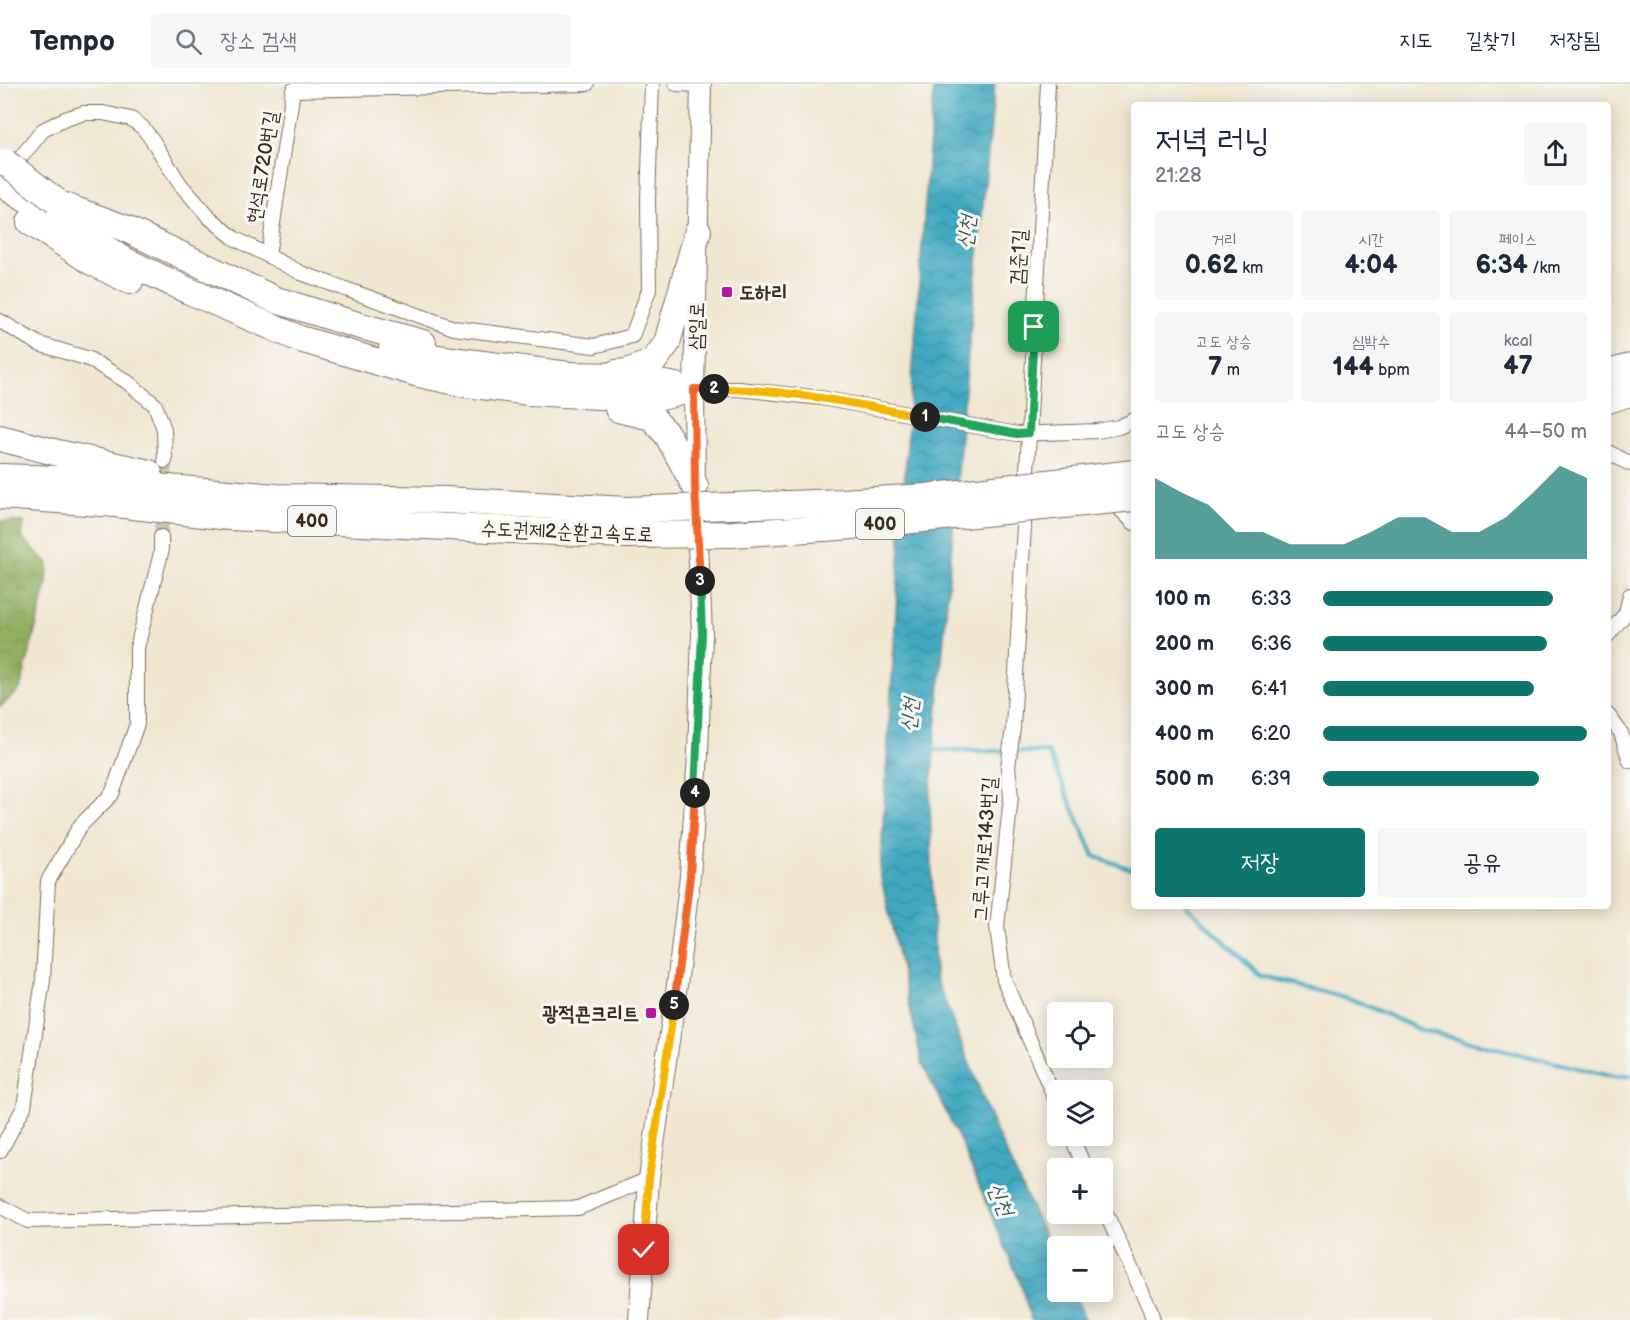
<!DOCTYPE html>
<html lang="ko">
<head>
<meta charset="utf-8">
<style>
  body { margin:0; font-family:"Balsamiq Sans","Poor Story",sans-serif; background:#f6f6f7; color:#1f2937; height:100vh; display:flex; flex-direction:column; font-size:22px; white-space:nowrap }
  * { box-sizing:border-box; margin:0 }
  p { font-size:20px; color:#747a83 }
  .icon { flex:none; width:33px; height:33px; fill:none; stroke:currentColor; stroke-width:2; stroke-linecap:round; stroke-linejoin:round }
  .map { position:relative; flex:1; overflow:hidden }
  .sheet { position:absolute; left:1131px; top:18px; width:480px; height:807px; display:flex; flex-direction:column; background:#fff; border-radius:6px; box-shadow:0 3px 15px #0003 }
  .sheet>* { flex:none }
  .fabs { position:absolute; left:1047px; top:918px; display:grid; gap:12px }
  .fabs a { display:grid; place-items:center; width:66px; height:66px; border-radius:6px; background:#fff; box-shadow:0 3px 15px #0003; font-size:30px }
  .pin { position:absolute; display:grid; place-items:center; width:51px; height:51px; color:#fff; margin:-26px; border-radius:12px; box-shadow:0 3px 9px #0006 }
  .km { position:absolute; width:30px; height:30px; margin:-15px; border-radius:50%; background:#222; color:#fff; font-size:16px; line-height:30px; text-align:center }
  .round { display:grid; place-items:center; flex:none; width:63px; height:63px; border-radius:6px; background:#f6f6f7 }
  .headline { display:flex; align-items:center; justify-content:space-between; height:102px; padding:0 24px }
  h1 { font-size:33px; font-weight:600; line-height:45px }
  .figures { display:grid; grid-template-columns:repeat(3,1fr); gap:9px; height:102px; padding:6px 24px }
  .figures div { display:grid; align-content:center; border-radius:6px; background:#f6f6f7; text-align:center }
  .figures b { font-size:26px; font-weight:600 }
  .figures small { font-size:16px; font-weight:400 }
  .figures p { font-size:16px }
  .chart { height:168px; padding:12px 24px }
  .chart p { display:flex; justify-content:space-between }
  .chart svg { width:100%; height:108px; margin-top:6px; fill:#0f766e; opacity:.7 }
  .action { display:flex; gap:12px; margin-top:auto; padding:12px 24px }
  .action a { flex:1; height:69px; border-radius:6px; background:#0f766e; color:#fff; font-size:24px; font-weight:600; line-height:69px; text-align:center }
  .action a+a { background:#f6f6f7; color:#1f2937 }
  ul { padding:0 24px; list-style:none; font-size:20px }
  li { display:grid; grid-template-columns:96px 72px 1fr; align-items:center; height:45px }
  li i { height:15px; border-radius:8px; background:#0f766e }
  header { display:flex; align-items:center; gap:36px; box-sizing:border-box; height:84px; padding:0 30px; background:#fff; border-bottom:2px solid #e0e1e3 }
  header strong { font-size:28px }
  nav { display:flex; gap:33px; margin-inline-start:auto; font-size:21px }
  .search { width:420px; height:54px; background:#f6f6f7; display:flex; align-items:center; gap:15px; box-sizing:border-box; padding:0 21px; border-radius:6px; color:#747a83; font-size:22px }
  .map>svg:first-child { display:block }
  .forest { fill:url(#forest-crowns); stroke:#666c40; stroke-width:1.5 }
  .water { fill:url(#water-waves); stroke:#3e6a70; stroke-width:1.5 }
  .lines { fill:none; stroke-linecap:round; stroke-linejoin:round }
  .stream { stroke:#41a9c1; stroke-width:4.5 }
  .street-tunnel { stroke:#cdc1ad; stroke-width:14; stroke-dasharray:14 7; stroke-linecap:butt }
  .street-casing { stroke:#7b6c5d; stroke-width:16 }
  .secondary-casing { stroke:#7b6c5d; stroke-width:22 }
  .highway-casing { stroke:#7b6c5d; stroke-width:28 }
  .street { stroke:#fff; stroke-width:14 }
  .secondary { stroke:#fff; stroke-width:20 }
  .highway { stroke:#fff; stroke-width:26 }
  .highway-bridge-casing { stroke:#7b6c5d; stroke-width:28; stroke-linecap:butt }
  .highway-bridge { stroke:#fff; stroke-width:26 }
  .split-1-casing { stroke:#fff; stroke-width:12 }
  .split-2-casing { stroke:#fff; stroke-width:12 }
  .split-3-casing { stroke:#fff; stroke-width:12 }
  .split-4-casing { stroke:#fff; stroke-width:12 }
  .split-5-casing { stroke:#fff; stroke-width:12 }
  .split-6-casing { stroke:#fff; stroke-width:12 }
  .split-1 { stroke:#22a559; stroke-width:8 }
  .split-2 { stroke:#f5b400; stroke-width:8 }
  .split-3 { stroke:#f0652b; stroke-width:8 }
  .split-4 { stroke:#22a559; stroke-width:8 }
  .split-5 { stroke:#f0652b; stroke-width:8 }
  .split-6 { stroke:#f5b400; stroke-width:8 }
  .poi-dot { fill:#b5179e; stroke:#f6f6f2; stroke-width:2 }
  .labels { text-anchor:middle; stroke-width:6; stroke-linejoin:round; paint-order:stroke }
  .shield { fill:#f6f6f2; stroke:#73675e; stroke-width:1.5 }
  .shield-label { font-size:18px; font-weight:bold; fill:#3b2a1e }
  .street-label { font-size:20px; fill:#3b2a1e; stroke:#f6f6f2 }
  .poi-label { font-size:20px; font-weight:bold; fill:#3b2a1e; stroke:#f6f6f2; text-anchor:start }
  .water-label { font-size:21px; font-style:italic; fill:#3d5d5f; stroke:#f6f6f2 }
</style>
</head>
<body>
<header>
<strong>Tempo</strong>
<div class="search"><svg class="icon" aria-label="search" viewBox="0 0 24 24"><circle cx="10" cy="10" r="6"/><path d="M15 15l6 6"/></svg>장소 검색</div>
<nav><a>지도</a><a>길찾기</a><a>저장됨</a></nav>
</header>
<div class="map">
<svg width="1630" height="1236" viewBox="0 0 1630 1236">
  <defs>
    <pattern id="forest-crowns" width="20" height="18" patternUnits="userSpaceOnUse" patternTransform="scale(1.5)"><rect width="20" height="18" fill="#90ae61"/><path d="M2 6a3 3 0 1 1 6 0M12 15a3 3 0 1 1 6 0" fill="none" stroke="#778e4f"/></pattern>
    <pattern id="water-waves" width="16" height="10" patternUnits="userSpaceOnUse" patternTransform="scale(1.5)"><rect width="16" height="10" fill="#41a9c1"/><path d="M0 5q4-4 8 0t8 0" fill="none" stroke="#388a9c"/></pattern>
  </defs>
  <rect width="100%" height="100%" fill="#f6f6f2"/>
  <filter id="ink" filterUnits="userSpaceOnUse"><feTurbulence type="fractalNoise" baseFrequency=".0167" numOctaves="2"/><feDisplacementMap in="SourceGraphic" scale="12" xChannelSelector="R" yChannelSelector="G"/><feConvolveMatrix kernelMatrix="1 2 1 2 8 2 1 2 1" color-interpolation-filters="sRGB"/></filter>
  <filter id="wash" filterUnits="userSpaceOnUse"><feTurbulence type="fractalNoise" baseFrequency=".008" numOctaves="4" result="noise"/><feDisplacementMap in="SourceGraphic" scale="24" xChannelSelector="R" yChannelSelector="G"/><feGaussianBlur stdDeviation="1.35" result="paint"/><feColorMatrix in="noise" values="0 0 0 0 0 0 0 0 0 0 0 0 0 0 0 0 0 1.4 0 .05"/><feComposite in="paint" operator="in"/></filter>
  <g filter="url(#wash)">
    <rect width="100%" height="100%" fill="#f1e7d1"/>
    <polygon class="forest" points="0,437 24,438 22,454 48,479 47,500 20,605 0,623"/>
    <polygon class="water" points="934,0 995,0 968,270 930,716 935,892 996,1047 1057,1178 1058,1208 1072,1208 1085,1236 1031,1236 1021,1201 961,1059 922,979 880,789 902,429"/>
    <g class="lines">
      <g class="stream">
        <polyline points="931,666 1048,668 1094,772 1134,786"/>
        <polyline points="1187,822 1261,892 1351,915 1421,946 1614,993 1630,992"/>
      </g>
    </g>
  </g>
  <g filter="url(#ink)">
    <g class="lines">
      <polyline class="street-tunnel" points="161,453 165,377"/>
      <g class="street-casing">
        <g id="street">
          <polyline points="676,0 701,1"/>
          <polyline points="1048,0 1013,644 1008,683 1011,713 997,843 1004,896 1058,1022"/>
          <polyline points="9,88 43,46 65,35 84,29 103,29 131,35 142,43 151,54 180,100 209,133 234,154 301,189 454,244 594,262 632,252 649,206 648,116 652,0"/>
          <polyline points="268,172 293,6 587,0"/>
          <polyline points="0,237 39,260 89,275 126,297 155,321 164,345 165,377"/>
          <polyline points="694,305 739,305 821,314 1017,350 1097,347 1119,343 1134,336"/>
          <polyline points="1608,368 1630,380"/>
          <polyline points="1118,423 1134,439"/>
          <polyline points="1608,551 1626,529 1630,511"/>
          <polyline points="1608,631 1621,649 1630,677"/>
          <polyline points="1071,1052 1085,1084"/>
          <polyline points="0,1067 24,1023 43,896 48,797 80,742 112,710 137,640 137,564 161,469 161,453"/>
          <polyline points="1102,1121 1150,1225 1153,1236"/>
          <polyline points="0,1122 28,1137 578,1124 649,1095"/>
        </g>
      </g>
      <g class="secondary-casing">
        <g id="secondary">
          <polyline points="695,399 694,305 701,0"/>
          <polyline points="639,1236 649,1095 677,901 690,792 698,670 702,549 697,438"/>
        </g>
      </g>
      <g class="highway-casing">
        <g id="highway">
          <polyline points="0,99 126,177 189,207 300,255 419,290 466,300 529,308 652,315 694,305"/>
          <polyline points="61,121 122,143 276,216 357,241 423,259"/>
          <polyline points="30,138 92,178 130,197"/>
          <polyline points="391,268 569,291 620,292 676,302"/>
          <polyline points="616,289 627,288 653,278 667,259 698,147"/>
          <polyline points="1608,289 1630,283"/>
          <polyline points="1608,316 1630,309"/>
          <polyline points="618,325 652,333 668,352 695,402"/>
          <polyline points="0,354 62,370 149,389"/>
          <polyline points="0,393 59,395 277,413 445,416 626,426"/>
          <polyline points="0,412 116,420 229,433 624,451"/>
        </g>
      </g>
      <use href="#street" class="street"/>
      <use href="#secondary" class="secondary"/>
      <use href="#highway" class="highway"/>
      <g class="highway-bridge-casing">
        <g id="highway-bridge">
          <polyline points="5,78 56,117"/>
          <polyline points="626,426 841,418 925,413 1134,389"/>
          <polyline points="624,451 732,450 854,442 1134,414"/>
        </g>
      </g>
      <use href="#highway-bridge" class="highway-bridge"/>
    </g>
  </g>
  <g class="lines" filter="url(#ink)">
    <g class="split-1-casing">
      <polyline id="split-1" points="925,333 1017,350 1029,349 1034,243"/>
    </g>
    <g class="split-2-casing">
      <path id="split-2" d="M 714,305 C 785,304 855,320 925,333"/>
    </g>
    <g class="split-3-casing">
      <polyline id="split-3" points="700,497 695,402 694,305 714,305"/>
    </g>
    <g class="split-4-casing">
      <polyline id="split-4" points="695,709 702,549 700,497"/>
    </g>
    <g class="split-5-casing">
      <polyline id="split-5" points="674,921 690,792 695,709"/>
    </g>
    <g class="split-6-casing">
      <polyline id="split-6" points="644,1166 649,1095 674,921"/>
    </g>
    <use href="#split-1" class="split-1"/>
    <use href="#split-2" class="split-2"/>
    <use href="#split-3" class="split-3"/>
    <use href="#split-4" class="split-4"/>
    <use href="#split-5" class="split-5"/>
    <use href="#split-6" class="split-6"/>
  </g>
  <g class="poi-dot">
    <rect x="721" y="202" width="12" height="12" rx="3"/>
    <rect x="645" y="923" width="12" height="12" rx="3"/>
  </g>
  <g class="labels">
    <g class="shield">
      <rect x="288" y="422" width="48" height="30" rx="4.5"/>
      <rect x="856" y="425" width="48" height="30" rx="4.5"/>
    </g>
    <g class="shield-label">
      <text x="312" y="443">400</text>
      <text x="880" y="446">400</text>
    </g>
    <g class="street-label">
      <text transform="translate(262 83) rotate(-81)" y="7">현석로720번길</text>
      <text transform="translate(1018 173) rotate(-87)" y="7">검준1길</text>
      <text transform="translate(696 242) rotate(-88)" y="7">삼일로</text>
      <text transform="translate(567 447) rotate(2)" y="7">수도권제2순환고속도로</text>
      <text transform="translate(984 765) rotate(-86)" y="7">그루고개로143번길</text>
    </g>
    <g class="poi-label">
      <text x="739" y="215">도하리</text>
      <text x="639" y="936" text-anchor="end">광적콘크리트</text>
    </g>
    <g class="water-label">
      <text transform="translate(966 148) rotate(-83)" y="7">신천</text>
      <text transform="translate(909 631) rotate(-83)" y="7">신천</text>
      <text transform="translate(1001 1115) rotate(67)" y="7">신천</text>
    </g>
  </g>
</svg>
<div class="fabs">
<a><svg class="icon" aria-label="locate" viewBox="0 0 24 24"><circle cx="12" cy="12" r="6"/><path d="M12 2v4M12 18v4M2 12h4M18 12h4"/></svg></a>
<a><svg class="icon" aria-label="layers" viewBox="0 0 24 24"><path d="M12 4l9 5-9 5-9-5zM3 14l9 5 9-5"/></svg></a>
<a>+</a>
<a>−</a>
</div>
<div class="pin" style="left:1034px;top:243px;background:#1e9e55"><svg class="icon" aria-label="arrive" viewBox="0 0 24 24"><path d="M6 21V4h12l-3 4 3 4H6"/></svg></div>
<div class="pin" style="left:644px;top:1166px;background:#d93025"><svg class="icon" aria-label="check" viewBox="0 0 24 24"><path d="M5 12l5 5 9-10"/></svg></div>
<b class="km" style="left:925px;top:333px">1</b>
<b class="km" style="left:714px;top:305px">2</b>
<b class="km" style="left:700px;top:497px">3</b>
<b class="km" style="left:695px;top:709px">4</b>
<b class="km" style="left:674px;top:921px">5</b>
<section class="sheet">
<div class="headline"><div><h1>저녁 러닝</h1><p>21:28</p></div><a class="round"><svg class="icon" aria-label="share" viewBox="0 0 24 24"><path d="M12 15V3M7 8l5-5 5 5M5 13v7h14v-7"/></svg></a></div>
<div class="figures">
<div><p>거리</p><b>0.62<small> km</small></b></div>
<div><p>시간</p><b>4:04</b></div>
<div><p>페이스</p><b>6:34<small> /km</small></b></div>
</div>
<div class="figures">
<div><p>고도 상승</p><b>7<small> m</small></b></div>
<div><p>심박수</p><b>144<small> bpm</small></b></div>
<div><p>kcal</p><b>47</b></div>
</div>
<div class="chart"><p><span>고도 상승</span>44–50 m</p>
<svg viewBox="0 0 160 44" preserveAspectRatio="none"><path d="M0 44V11L10 17L20 22L30 33L40 33L50 38L60 38L70 38L80 33L90 27L100 27L110 33L120 33L130 27L140 17L150 6L160 11V44z"/></svg>
</div>
<ul>
<li><b>100 m</b>6:33<i style="width:87%"></i></li>
<li><b>200 m</b>6:36<i style="width:85%"></i></li>
<li><b>300 m</b>6:41<i style="width:80%"></i></li>
<li><b>400 m</b>6:20<i style="width:100%"></i></li>
<li><b>500 m</b>6:39<i style="width:82%"></i></li>
</ul>
<div class="action"><a>저장</a><a>공유</a></div>
</section>
</div>
</body>
</html>
